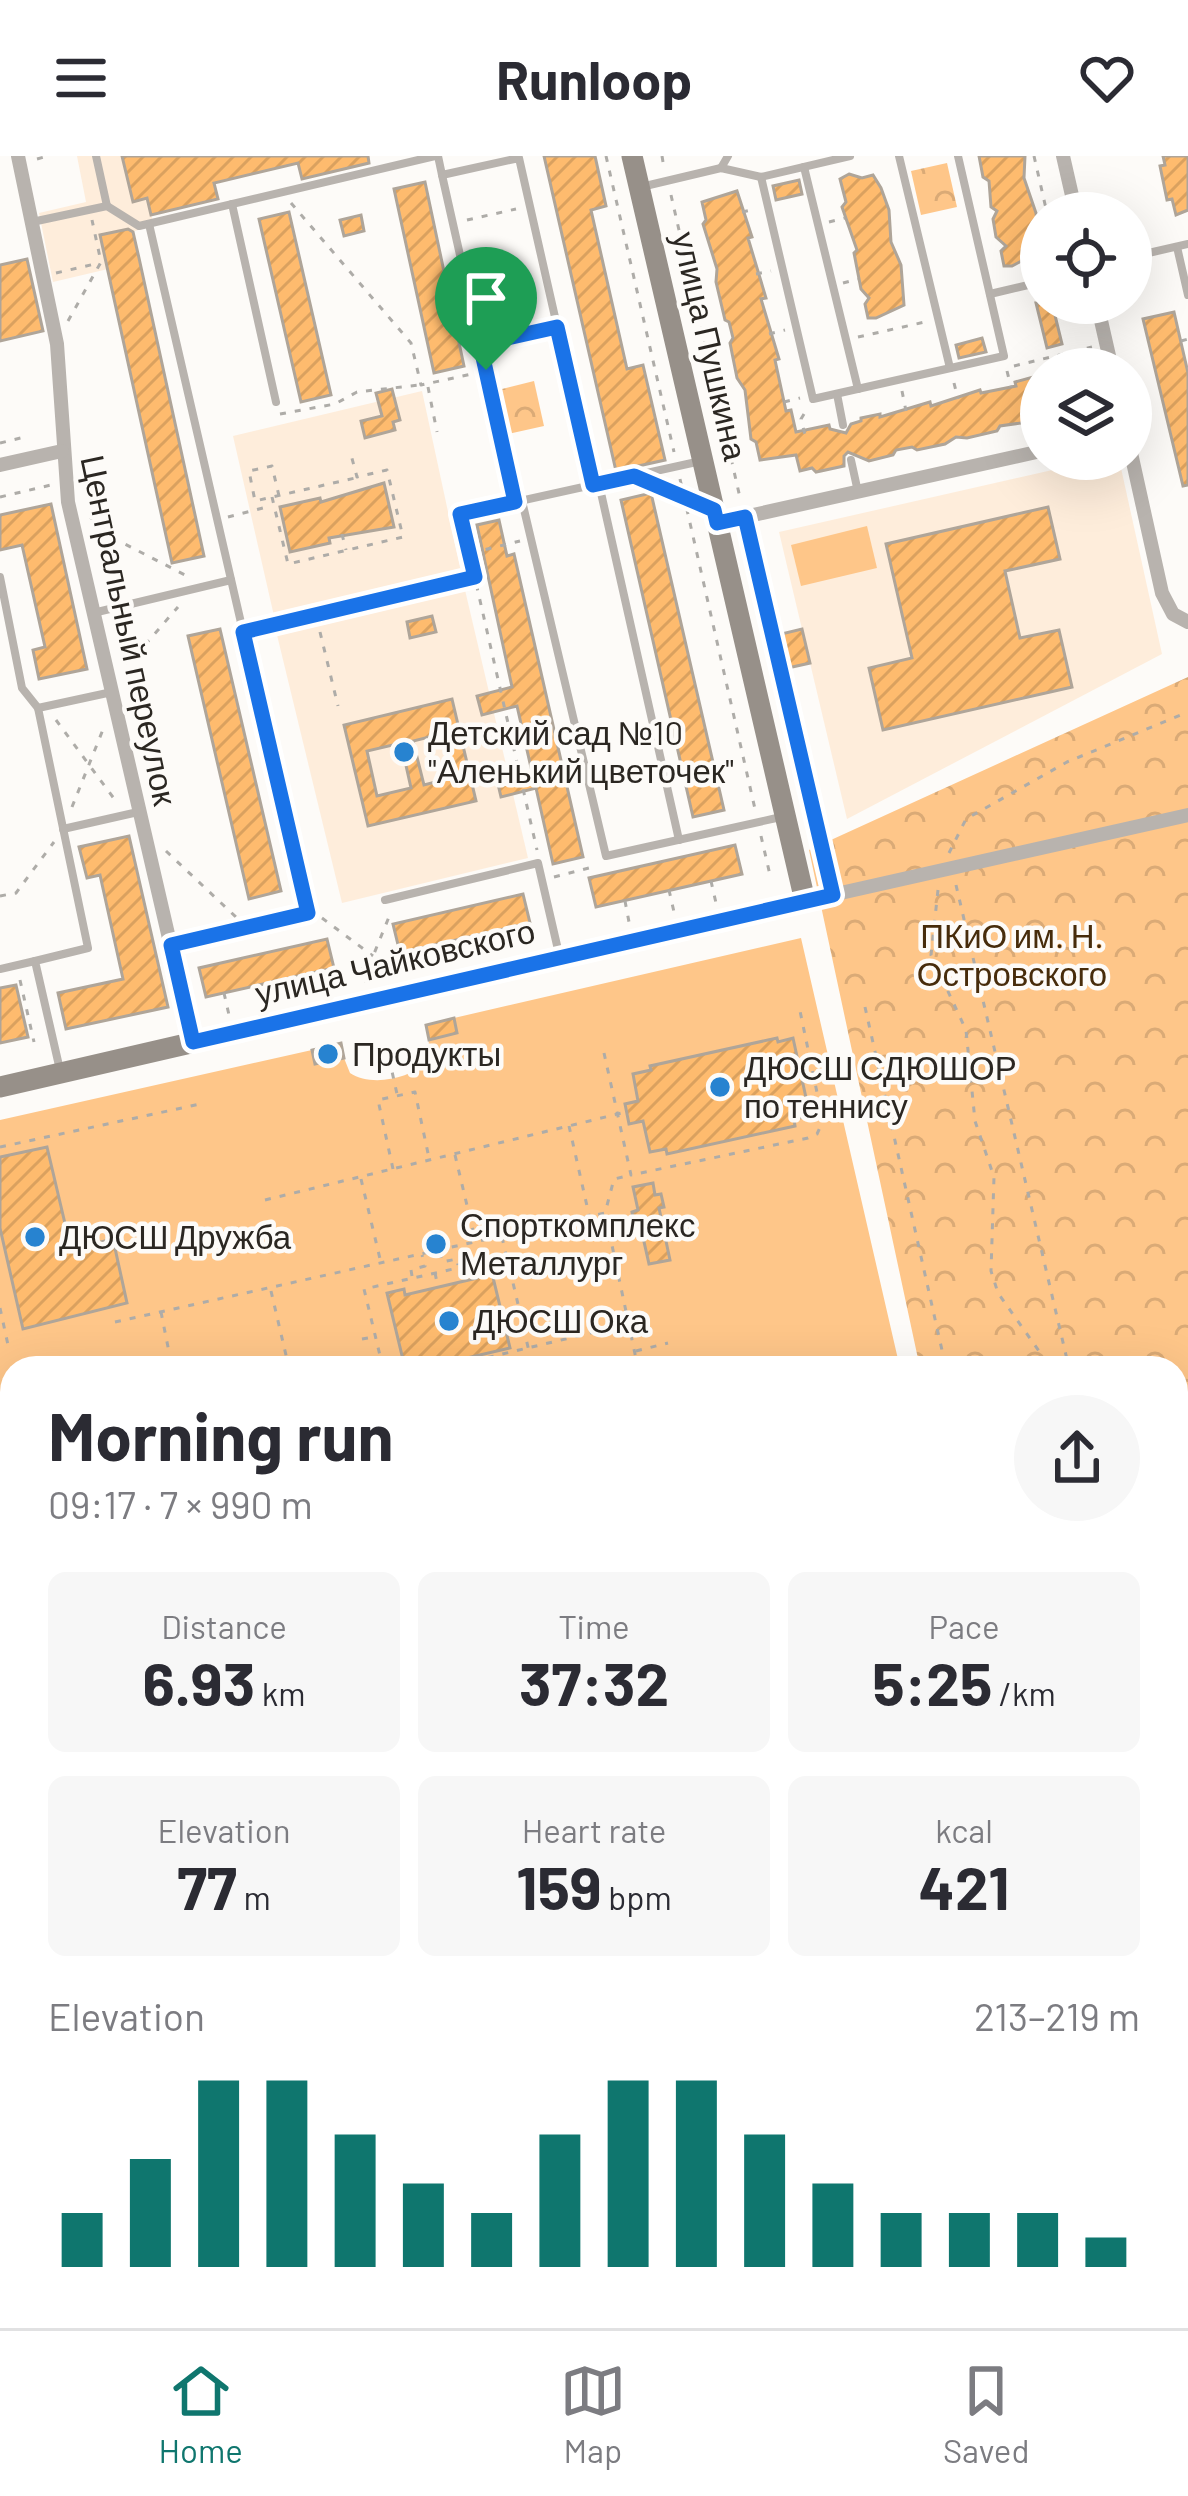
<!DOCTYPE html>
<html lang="en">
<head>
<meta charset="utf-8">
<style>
  body { margin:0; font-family:Barlow,sans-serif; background:#f7f7f7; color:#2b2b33; height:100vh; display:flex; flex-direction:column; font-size:45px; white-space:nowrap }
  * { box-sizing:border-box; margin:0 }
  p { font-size:39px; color:#7c7c81 }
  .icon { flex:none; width:66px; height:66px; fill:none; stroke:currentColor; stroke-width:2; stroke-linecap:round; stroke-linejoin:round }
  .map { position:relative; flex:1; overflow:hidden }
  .side { position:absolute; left:0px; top:1200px; width:1188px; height:972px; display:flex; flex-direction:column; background:#fff; border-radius:36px 36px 0 0; box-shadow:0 12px 48px #0002 }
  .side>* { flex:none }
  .tools { position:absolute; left:1020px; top:36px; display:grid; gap:24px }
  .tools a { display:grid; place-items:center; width:132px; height:132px; border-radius:50%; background:#fff; box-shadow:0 12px 48px #0002; font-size:60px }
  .pin { position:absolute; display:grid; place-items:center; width:102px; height:102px; color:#fff; margin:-123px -51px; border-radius:50% 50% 50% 0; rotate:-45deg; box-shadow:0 0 12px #0007 }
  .pin .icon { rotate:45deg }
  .round { display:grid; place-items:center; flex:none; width:126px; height:126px; border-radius:63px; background:#f7f7f7 }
  .overview { display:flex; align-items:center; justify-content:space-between; height:204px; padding:0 48px }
  h1 { font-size:66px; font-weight:700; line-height:90px }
  .metrics { display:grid; grid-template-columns:repeat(3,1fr); gap:18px; height:204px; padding:12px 48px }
  .metrics div { display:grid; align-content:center; border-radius:18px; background:#f7f7f7; text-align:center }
  .metrics b { font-size:60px; font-weight:700 }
  .metrics small { font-size:33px; font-weight:400 }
  .metrics p { font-size:33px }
  .chart { height:336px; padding:24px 48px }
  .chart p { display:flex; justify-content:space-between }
  .chart svg { width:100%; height:216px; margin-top:12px; stroke:#0f766e; stroke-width:6 }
  header { display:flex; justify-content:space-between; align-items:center; height:156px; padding:0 48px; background:#fff; font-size:54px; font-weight:700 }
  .tabs { display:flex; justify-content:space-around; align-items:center; height:168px; border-top:3px solid #e1e1e2; background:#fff; font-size:33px; color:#7c7c81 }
  .tabs a { display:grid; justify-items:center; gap:6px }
  .tabs .selected { color:#0f766e }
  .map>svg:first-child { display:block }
  .built { fill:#feeddb }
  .forest { fill:url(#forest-firs) }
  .park { fill:url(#park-crowns) }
  .garden { fill:#fec689 }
  .building { fill:url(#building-hatch); stroke:#afa599; stroke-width:3; fill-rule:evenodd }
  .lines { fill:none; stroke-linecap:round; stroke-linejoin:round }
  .path { stroke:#aeaca8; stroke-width:3; stroke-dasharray:6 9; stroke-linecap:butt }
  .lane { stroke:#b8b3ae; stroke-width:8 }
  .street { stroke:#b8b3ae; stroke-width:14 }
  .secondary { stroke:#979089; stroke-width:21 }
  .route-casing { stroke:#fff; stroke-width:24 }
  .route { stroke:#1a73e8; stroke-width:15 }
  .poi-dot { fill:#2783d0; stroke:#fdfbf8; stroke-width:4.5 }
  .labels { text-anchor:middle; stroke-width:9; stroke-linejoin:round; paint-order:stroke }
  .street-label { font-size:33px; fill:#2b2722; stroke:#fdfbf8 }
  .poi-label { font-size:33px; fill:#2b2722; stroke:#fdfbf8; text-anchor:start }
  .park-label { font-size:33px; fill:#472c0b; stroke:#fdfbf8 }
</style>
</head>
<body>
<header><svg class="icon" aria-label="menu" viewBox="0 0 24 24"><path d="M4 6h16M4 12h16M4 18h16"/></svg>Runloop<svg class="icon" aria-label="heart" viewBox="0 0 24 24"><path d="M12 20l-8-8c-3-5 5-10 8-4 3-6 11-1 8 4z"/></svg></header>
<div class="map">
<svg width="1188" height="2172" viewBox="0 0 1188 2172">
  <defs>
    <pattern id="forest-firs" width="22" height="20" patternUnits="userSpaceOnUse" patternTransform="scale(3)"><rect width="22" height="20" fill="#fec689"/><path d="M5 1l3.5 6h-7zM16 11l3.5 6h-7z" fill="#daaa76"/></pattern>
    <pattern id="park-crowns" width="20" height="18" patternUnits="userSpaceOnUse" patternTransform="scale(3)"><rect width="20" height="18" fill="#fec689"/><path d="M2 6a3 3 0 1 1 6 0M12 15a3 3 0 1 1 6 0" fill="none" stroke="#daaa76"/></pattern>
    <pattern id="building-hatch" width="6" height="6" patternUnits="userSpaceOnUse" patternTransform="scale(3)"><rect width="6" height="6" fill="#febb6e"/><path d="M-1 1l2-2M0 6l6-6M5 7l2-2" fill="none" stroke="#daa15f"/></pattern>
  </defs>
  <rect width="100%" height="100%" fill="#fdfbf8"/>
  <g class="built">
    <polygon points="77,0 215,0 141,17 154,70 119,79 125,109 53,126 39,57 86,46"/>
    <polygon points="422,235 461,416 274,460 233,280"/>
    <polygon points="1101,303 1119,303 1162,498 847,663 779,376"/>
    <polygon points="465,434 528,702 342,747 277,479"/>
    <polygon points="0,2042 12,2092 12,2160 0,2172"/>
  </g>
  <polygon class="forest" points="12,2097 12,2160 42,2160 45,2172 0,2172 0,2130"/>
  <g class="park">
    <polygon points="947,7 957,51 921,59 911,15"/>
    <polygon points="534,225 544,270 504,279 494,235"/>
    <polygon points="1188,521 1188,1530 1176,1532 1176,1212 920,1212 809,694"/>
  </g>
  <g class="garden">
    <polygon points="867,370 877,412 801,430 791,389"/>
    <path d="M 801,782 L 900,1212 L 12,1212 L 12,1532 L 0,1525 L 0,964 L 312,894 L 315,908 L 344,902 L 350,917 C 371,931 409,923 427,906 L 429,884 L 457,877 L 454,862 Z"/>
  </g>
  <g class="building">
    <polygon points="122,0 368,0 369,7 302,23 298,7 214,27 218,43 151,59 147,42 133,46"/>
    <polygon points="544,0 595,0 606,50 591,54 627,213 643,209 665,304 616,315"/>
    <polygon points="979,0 1025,0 1024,22 1036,57 1038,76 1035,98 1012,110 1004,110 1001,95 1006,90 996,81 993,63 997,55 991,51 989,25 983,21"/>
    <polygon points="1163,0 1188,0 1188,54 1176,59 1172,43 1167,44 1160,10 1165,9"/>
    <polygon points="849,18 862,22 873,19 881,32 889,54 891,86 901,109 904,149 876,162 868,162 865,148 869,142 861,133 854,97 857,94 842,51 846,46 840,23"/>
    <polygon points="799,24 802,38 776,44 773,30"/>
    <polygon points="425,26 464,210 434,217 394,33"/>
    <polygon points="737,35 752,81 748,82 766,142 761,143 779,203 775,204 786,255 791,254 796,276 829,269 830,273 846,277 851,268 861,265 861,262 880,258 880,261 930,246 931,250 980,234 981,237 1016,230 1015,226 1033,221 1034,225 1041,223 1041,264 1000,270 997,275 967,282 956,281 945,288 917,294 912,291 896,294 893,299 869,305 848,296 844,300 844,310 816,316 812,312 800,315 796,299 760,304 756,286 751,283 745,234 737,222 730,187 733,182 729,166 725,164 716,126 717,113 703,68 706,64 702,46"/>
    <polygon points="289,56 331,239 301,246 259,63"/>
    <polygon points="361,59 364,75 344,80 340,64"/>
    <polygon points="128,73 133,76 139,102 204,400 172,407 100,79"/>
    <polygon points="27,103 43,175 0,185 0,109"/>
    <polygon points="1036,147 1052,147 1062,188 1047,192"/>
    <polygon points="1174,156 1188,217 1188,329 1183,330 1143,163"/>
    <polygon points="982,182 986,196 959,202 956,189"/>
    <polygon points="392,233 400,264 393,266 395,274 365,282 361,265 382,260 376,237"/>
    <polygon points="384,327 394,371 329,382 330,387 290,396 280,351 320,342 321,346"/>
    <polygon points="651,337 724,654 693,661 621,344"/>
    <polygon points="51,348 87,513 39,523 33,494 45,491 22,389 0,394 0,359"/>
    <polygon points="1048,351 1060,403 1005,415 1020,482 1059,474 1072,531 883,574 869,512 912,502 886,388"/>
    <polygon points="499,364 507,400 514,398 583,701 553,708 536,632 501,641 497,624 532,616 517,550 482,559 477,540 512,531 477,369"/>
    <polygon points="432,460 436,476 410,482 407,466"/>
    <polygon points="220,473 281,735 249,743 188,480"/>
    <polygon points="802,473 810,507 788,512 781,478"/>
    <path d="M 452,543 L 476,645 L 368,670 L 344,569 ZM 445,577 L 455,621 L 424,629 L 413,585 ZM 401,587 L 411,632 L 377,640 L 367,595 Z"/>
    <polygon points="129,680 168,851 66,873 58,837 123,823 100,719 87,722 79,691"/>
    <polygon points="735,689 742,718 596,751 589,722"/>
    <polygon points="523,738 530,767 400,797 393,768"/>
    <polygon points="327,783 334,812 206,841 199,812"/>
    <polygon points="16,829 28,881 0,887 0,832"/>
    <polygon points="454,862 457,877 429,884 426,869"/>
    <polygon points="777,882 778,886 793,882 810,960 794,963 795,970 667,998 666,993 650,996 643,965 629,968 625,948 638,945 633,918 651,914 650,910"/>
    <polygon points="341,887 344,902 315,908 312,894"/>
    <polygon points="47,991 71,1093 113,1083 127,1147 23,1173 0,1072 0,1001"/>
    <polygon points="653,1027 655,1039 661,1038 664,1051 659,1052 670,1104 649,1108 640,1068 634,1069 632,1056 638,1054 633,1031"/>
    <polygon points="491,1113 510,1192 424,1212 405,1212 387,1137 404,1133 405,1139 477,1122 476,1117"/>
  </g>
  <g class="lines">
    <g class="path">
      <polyline points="606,0 674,296"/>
      <polyline points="662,0 664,12"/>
      <polyline points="1034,0 1047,57"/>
      <polyline points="37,3 48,0"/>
      <polyline points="671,39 741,346"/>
      <polyline points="291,47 411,187 421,229 486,215"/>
      <polyline points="742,56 756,53"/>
      <polyline points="467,64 516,53"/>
      <polyline points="829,66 845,62"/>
      <polyline points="56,117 99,107"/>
      <polyline points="756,118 771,115"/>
      <polyline points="843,127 858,123"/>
      <polyline points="485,147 534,136"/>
      <polyline points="68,165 101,106 92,64"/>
      <polyline points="769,178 785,174"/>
      <polyline points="858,181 925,166"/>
      <polyline points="1181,185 1188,183"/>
      <polyline points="483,202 512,333"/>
      <polyline points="1014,210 1092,191"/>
      <polyline points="1187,212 1188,212"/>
      <polyline points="1007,215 1011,231"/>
      <polyline points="954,227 958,243"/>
      <polyline points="428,231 437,276"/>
      <polyline points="902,235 906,255"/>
      <polyline points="784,246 800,242"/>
      <polyline points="280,258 335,248 357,236 419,229"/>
      <polyline points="804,258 801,263 805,279"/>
      <polyline points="0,287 29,280"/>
      <polyline points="680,323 755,653"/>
      <polyline points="653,329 694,346"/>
      <polyline points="279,340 272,310 249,315 255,345 355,322"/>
      <polyline points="0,341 51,329"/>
      <polyline points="272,341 288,408 403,381 387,314 357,321 350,295"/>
      <polyline points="90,361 119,385 189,421"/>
      <polyline points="228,361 271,350"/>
      <polyline points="463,370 537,694"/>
      <polyline points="342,378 346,394"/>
      <polyline points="749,378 830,725"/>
      <polyline points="471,397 520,385"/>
      <polyline points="255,473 473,421"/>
      <polyline points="320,476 338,550"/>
      <polyline points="123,507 130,506 178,451"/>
      <polyline points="56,564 118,648"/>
      <polyline points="72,651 104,571"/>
      <polyline points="761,680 770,719"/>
      <polyline points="166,695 237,762"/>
      <polyline points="949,697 966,663 1067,606 1188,556"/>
      <polyline points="554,721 597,710"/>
      <polyline points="711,725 716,747"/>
      <polyline points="956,729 1069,1212"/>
      <polyline points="669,734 674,756"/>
      <polyline points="938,734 931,799 966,874 975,965 994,1021 991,1115 998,1137 1051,1212"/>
      <polyline points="0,740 16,737 54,686"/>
      <polyline points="625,745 629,766"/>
      <polyline points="322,762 373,800"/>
      <polyline points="506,773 511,794"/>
      <polyline points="464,783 469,804"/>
      <polyline points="419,793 425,814"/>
      <polyline points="369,810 391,756"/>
      <polyline points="363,811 366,826"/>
      <polyline points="308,818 313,840"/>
      <polyline points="20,824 34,886"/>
      <polyline points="266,828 271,849"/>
      <polyline points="224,837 229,859"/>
      <polyline points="865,851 946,1212"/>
      <polyline points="604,897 631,1019 808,982 817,978 823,965 800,855"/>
      <polyline points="389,902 397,938"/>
      <polyline points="569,970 589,1059"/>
      <polyline points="0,991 205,947"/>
      <polyline points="455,999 475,1083"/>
      <polyline points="393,1013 378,944 415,936 429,1002"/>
      <polyline points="361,1023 381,1107"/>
      <polyline points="265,1044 626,956"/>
      <polyline points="606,1061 638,1212"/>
      <polyline points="502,1081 506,1099"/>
      <polyline points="440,1096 442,1106 457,1103 458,1109"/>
      <polyline points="435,1117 438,1131"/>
      <polyline points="412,1120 411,1114 425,1110 422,1099"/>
      <polyline points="271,1135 289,1212"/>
      <polyline points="0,1152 8,1189"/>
      <polyline points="161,1156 169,1196"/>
      <polyline points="115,1166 605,1057 614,1023 631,1019"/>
      <polyline points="362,1183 374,1181"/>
      <polyline points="636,1195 668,1187"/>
      <polyline points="383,1212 364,1133 507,1101 531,1204 545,1212"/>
      <polyline points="444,1212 628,1168"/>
      <polyline points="1176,1290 1188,1288"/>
      <polyline points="1176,1296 1188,1293"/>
      <polyline points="1176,1524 1188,1521"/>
      <polyline points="1176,1634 1188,1633"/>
      <polyline points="1176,1687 1188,1697"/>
      <polyline points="0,1968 5,1972 12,1963"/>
      <polyline points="0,1992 10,1990"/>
      <polyline points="0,2018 12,2015"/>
      <polyline points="198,2160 204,2172"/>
      <polyline points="1119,2160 1122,2172"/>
      <polyline points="418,2172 439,2160"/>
      <polyline points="714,2172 727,2166 727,2160"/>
    </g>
    <g class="lane">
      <polyline points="96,0 107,50"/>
      <polyline points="438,0 442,19 519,2 593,329"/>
      <polyline points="899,0 950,212"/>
      <polyline points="804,11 858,233"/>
      <polyline points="721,12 728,0"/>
      <polyline points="442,19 480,188 557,171"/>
      <polyline points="761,21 813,243 1004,200 958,0"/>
      <polyline points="641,31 721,12 761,21 850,0"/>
      <polyline points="232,48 276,246"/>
      <polyline points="32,66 107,50 139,70 435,0"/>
      <polyline points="149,68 308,757 172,789"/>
      <polyline points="1177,91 1188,139"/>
      <polyline points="1131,101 1188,88"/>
      <polyline points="990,138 1041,126"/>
      <polyline points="837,238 843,269"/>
      <polyline points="851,304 858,336"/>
      <polyline points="599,328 679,684"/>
      <polyline points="522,345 606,700 781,661"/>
      <polyline points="456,359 701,305"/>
      <polyline points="0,421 22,532 38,552 88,792 35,805 60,914"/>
      <polyline points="93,457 231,424"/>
      <polyline points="38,552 112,536"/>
      <polyline points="63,673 138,656"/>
      <polyline points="385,744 538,707 559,798"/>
      <polyline points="0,813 35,805"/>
      <polyline points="518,2172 525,2160"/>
    </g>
    <g class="street">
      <polyline points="18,0 57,188 68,346 193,886"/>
      <polyline points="1063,0 1076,57"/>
      <polyline points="1097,147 1112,213"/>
      <polyline points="1131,297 1162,437 1173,458 1188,466"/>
      <polyline points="0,309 62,295"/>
      <polyline points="717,367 1041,295"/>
      <polyline points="805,745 1188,659"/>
    </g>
    <g class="secondary">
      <polyline points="0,931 805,745 632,0"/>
      <polyline points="0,1702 12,1757"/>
      <polyline points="104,2160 107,2172"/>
    </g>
  </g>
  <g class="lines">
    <g class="route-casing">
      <polygon id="route" points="557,171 593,329 634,320 714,354 717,367 745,361 833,739 193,886 171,789 308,757 243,476 475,421 460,358 515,346 480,188"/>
    </g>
    <use href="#route" class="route"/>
  </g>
  <g class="poi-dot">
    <circle cx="404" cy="596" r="12"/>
    <circle cx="328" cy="898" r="12"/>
    <circle cx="720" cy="931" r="12"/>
    <circle cx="35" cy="1081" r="12"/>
    <circle cx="436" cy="1088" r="12"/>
    <circle cx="449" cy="1165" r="12"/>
  </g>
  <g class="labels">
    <g class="street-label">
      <text transform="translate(710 190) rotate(77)" y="12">улица Пушкина</text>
      <text transform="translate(129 474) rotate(78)" y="12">Центральный переулок</text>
      <text transform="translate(395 806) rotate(-13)" y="12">улица Чайковского</text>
    </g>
    <g class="poi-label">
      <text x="428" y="589">Детский сад №10<tspan x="428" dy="38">"Аленький цветочек"</tspan></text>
      <text x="352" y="910">Продукты</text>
      <text x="744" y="924">ДЮСШ СДЮШОР<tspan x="744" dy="38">по теннису</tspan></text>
      <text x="460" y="1081">Спорткомплекс<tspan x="460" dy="38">Металлург</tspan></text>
      <text x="59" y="1093">ДЮСШ Дружба</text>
      <text x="473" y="1177">ДЮСШ Ока</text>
    </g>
    <g class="park-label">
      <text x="1012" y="792">ПКиО им. Н.<tspan x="1012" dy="38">Островского</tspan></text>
    </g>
  </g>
</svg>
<div class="tools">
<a><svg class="icon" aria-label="locate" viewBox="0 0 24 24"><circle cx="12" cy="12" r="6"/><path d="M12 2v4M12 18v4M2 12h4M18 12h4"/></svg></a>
<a><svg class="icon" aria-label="layers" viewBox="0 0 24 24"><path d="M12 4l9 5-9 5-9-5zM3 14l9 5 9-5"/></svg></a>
</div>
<div class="pin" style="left:486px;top:214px;background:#1e9e55"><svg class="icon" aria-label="arrive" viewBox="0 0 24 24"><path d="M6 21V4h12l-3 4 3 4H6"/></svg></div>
<section class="side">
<div class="overview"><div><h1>Morning run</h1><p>09:17 · 7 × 990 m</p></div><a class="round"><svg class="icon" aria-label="share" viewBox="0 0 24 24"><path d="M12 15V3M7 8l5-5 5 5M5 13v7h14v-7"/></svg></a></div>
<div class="metrics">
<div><p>Distance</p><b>6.93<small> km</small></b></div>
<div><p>Time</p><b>37:32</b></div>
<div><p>Pace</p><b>5:25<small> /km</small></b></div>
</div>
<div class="metrics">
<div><p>Elevation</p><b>77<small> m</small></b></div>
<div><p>Heart rate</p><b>159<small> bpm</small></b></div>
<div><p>kcal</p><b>421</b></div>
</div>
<div class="chart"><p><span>Elevation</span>213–219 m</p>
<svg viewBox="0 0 160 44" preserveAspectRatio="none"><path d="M5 44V33M15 44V22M25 44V6M35 44V6M45 44V17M55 44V27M65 44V33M75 44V17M85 44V6M95 44V6M105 44V17M115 44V27M125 44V33M135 44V33M145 44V33M155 44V38"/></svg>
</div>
</section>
</div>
<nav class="tabs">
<a class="selected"><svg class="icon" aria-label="home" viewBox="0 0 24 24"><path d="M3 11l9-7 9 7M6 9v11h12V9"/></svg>Home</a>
<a><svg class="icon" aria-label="map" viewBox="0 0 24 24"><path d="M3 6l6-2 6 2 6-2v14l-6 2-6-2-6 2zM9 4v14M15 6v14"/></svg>Map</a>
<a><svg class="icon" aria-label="saved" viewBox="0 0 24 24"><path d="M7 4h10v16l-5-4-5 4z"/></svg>Saved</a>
</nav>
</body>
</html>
